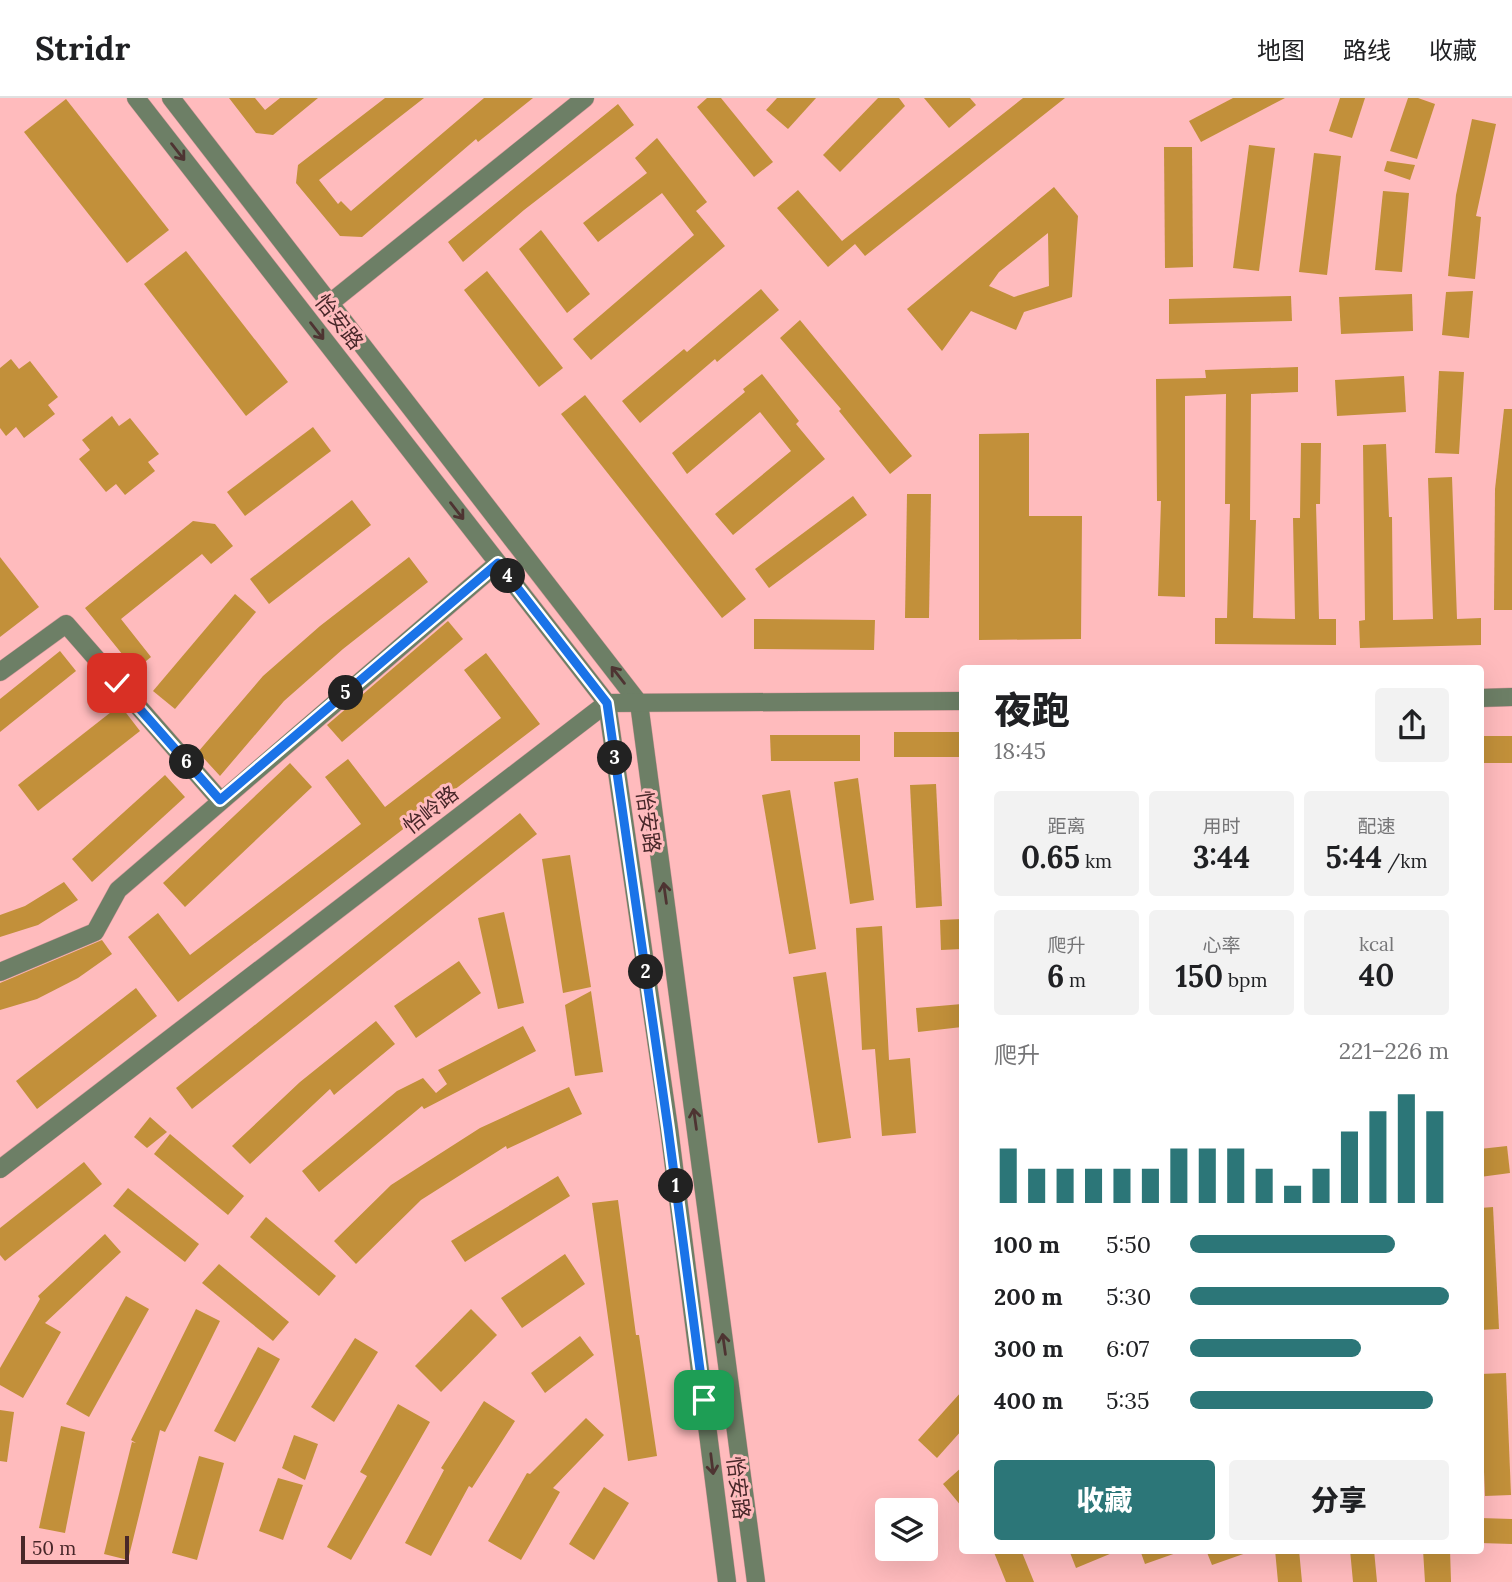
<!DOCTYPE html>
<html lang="zh">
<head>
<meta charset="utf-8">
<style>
  body { margin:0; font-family:Lora,"Noto Sans SC",serif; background:#f2f2f2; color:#202124; height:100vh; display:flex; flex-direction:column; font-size:26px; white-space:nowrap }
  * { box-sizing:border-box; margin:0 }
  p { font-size:23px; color:#757577 }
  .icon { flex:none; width:38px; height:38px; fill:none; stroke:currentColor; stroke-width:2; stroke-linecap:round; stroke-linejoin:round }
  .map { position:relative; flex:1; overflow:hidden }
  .side { position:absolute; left:959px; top:567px; width:525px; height:889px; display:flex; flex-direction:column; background:#fff; border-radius:7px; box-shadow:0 7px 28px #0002 }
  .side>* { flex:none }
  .buttons { position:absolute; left:875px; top:1400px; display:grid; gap:14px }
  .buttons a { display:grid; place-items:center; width:63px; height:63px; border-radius:7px; background:#fff; box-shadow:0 7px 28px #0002; font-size:35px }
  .scale { position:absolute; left:21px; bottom:18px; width:108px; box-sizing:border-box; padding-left:7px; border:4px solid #482729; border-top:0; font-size:19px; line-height:24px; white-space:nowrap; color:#482729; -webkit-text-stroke:5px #ffbbbd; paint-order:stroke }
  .pin { position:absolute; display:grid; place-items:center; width:60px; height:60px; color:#fff; margin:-30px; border-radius:14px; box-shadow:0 4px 10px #0006 }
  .km { position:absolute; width:35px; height:35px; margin:-18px; border-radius:50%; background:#222; color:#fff; font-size:19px; line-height:35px; text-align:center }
  .round { display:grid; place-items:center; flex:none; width:74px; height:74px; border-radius:7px; background:#f2f2f2 }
  .headline { display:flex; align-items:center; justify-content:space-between; height:119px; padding:0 35px }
  h1 { font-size:38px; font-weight:800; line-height:52px }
  .figures { display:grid; grid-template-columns:repeat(3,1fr); gap:10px; height:119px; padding:7px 35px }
  .figures div { display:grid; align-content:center; border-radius:7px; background:#f2f2f2; text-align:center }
  .figures b { font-size:30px; font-weight:800 }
  .figures small { font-size:19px; font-weight:400 }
  .figures p { font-size:19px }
  .chart { height:196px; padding:14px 35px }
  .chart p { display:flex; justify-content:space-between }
  .chart svg { width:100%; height:126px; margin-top:7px; stroke:#2c7678; stroke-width:6 }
  .action { display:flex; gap:14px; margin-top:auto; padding:14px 35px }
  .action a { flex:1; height:80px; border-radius:7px; background:#2c7678; color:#fff; font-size:28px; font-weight:800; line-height:80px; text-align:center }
  .action a+a { background:#f2f2f2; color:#202124 }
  ul { padding:0 35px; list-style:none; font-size:23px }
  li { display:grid; grid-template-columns:112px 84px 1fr; align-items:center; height:52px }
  li i { height:18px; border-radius:9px; background:#2c7678 }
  header { display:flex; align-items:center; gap:42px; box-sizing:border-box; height:98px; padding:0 35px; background:#fff; border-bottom:2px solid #e0e0e0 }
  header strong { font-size:33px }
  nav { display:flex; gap:38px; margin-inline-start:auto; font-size:24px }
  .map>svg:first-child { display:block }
  .building { fill:#c2903a; fill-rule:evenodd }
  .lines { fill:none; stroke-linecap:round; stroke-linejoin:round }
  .minor-casing { stroke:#d79a9c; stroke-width:19 }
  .minor { stroke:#6d7f66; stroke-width:18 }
  .oneway { stroke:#4e3432 }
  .route-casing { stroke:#fff; stroke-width:14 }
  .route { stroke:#1a73e8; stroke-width:9 }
  .labels { text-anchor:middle; stroke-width:6; stroke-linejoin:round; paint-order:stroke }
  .street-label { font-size:21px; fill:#482729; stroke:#ffbbbd }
</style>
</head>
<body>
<header>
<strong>Stridr</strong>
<nav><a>地图</a><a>路线</a><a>收藏</a></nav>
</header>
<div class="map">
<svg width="1512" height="1484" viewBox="0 0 1512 1484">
  <rect width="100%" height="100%" fill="#ffbbbd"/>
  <g class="building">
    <polygon points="229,0 255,0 265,12 280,0 318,0 273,37 256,35"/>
    <polygon points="385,0 424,0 319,82 338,106 341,103 351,113 484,0 533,0 478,44 476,41 362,139 340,138 296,85 298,67"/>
    <polygon points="707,0 721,0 773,64 754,79 697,9"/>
    <polygon points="777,0 816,0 788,31 766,12"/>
    <polygon points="878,0 899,0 905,8 840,74 823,57"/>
    <polygon points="924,0 970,0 976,7 949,30"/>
    <polygon points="1023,0 1065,0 865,158 855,146 828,169 777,110 798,92 842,143"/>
    <polygon points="1233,0 1285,0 1201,44 1189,23"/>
    <polygon points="1340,0 1365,0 1352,40 1329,33"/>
    <polygon points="1408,0 1418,0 1435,6 1417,61 1390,53"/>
    <polygon points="66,1 169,132 127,165 24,34"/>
    <polygon points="618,6 634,27 524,112 463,164 448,144"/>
    <polygon points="1472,21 1496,26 1476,118 1481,119 1475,181 1448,178 1456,97"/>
    <polygon points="657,40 707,104 696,113 725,148 591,262 573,241 694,137 662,95 598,144 583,125 647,75 635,60"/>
    <polygon points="1249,47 1275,50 1259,173 1233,170"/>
    <polygon points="1164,49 1192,49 1193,169 1165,170"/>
    <polygon points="1314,55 1341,58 1327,177 1299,174"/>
    <polygon points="1387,63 1415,67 1410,82 1384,73"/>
    <path d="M 1054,89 L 1078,118 L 1072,199 L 1024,214 L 1016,232 L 971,213 L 942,253 L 907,211 ZM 1048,135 L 1049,188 L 1014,199 L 989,188 L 999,174 Z"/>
    <polygon points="1383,93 1409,95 1402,174 1375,172"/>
    <polygon points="541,132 590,196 567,215 519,151"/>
    <polygon points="186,153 288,284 246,318 144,186"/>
    <polygon points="487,173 563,270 539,289 464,192"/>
    <polygon points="761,191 779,212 717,264 715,261 640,325 622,303 684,251 687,254"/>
    <polygon points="1473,193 1469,240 1442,237 1446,194"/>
    <polygon points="1412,196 1413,233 1341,236 1339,199"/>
    <polygon points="1291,198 1292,223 1169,226 1169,201"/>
    <polygon points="800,222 912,358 890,376 839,313 841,311 780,240"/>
    <polygon points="11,261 19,271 30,263 58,299 48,307 55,316 24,340 16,329 6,338 0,330 0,270"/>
    <polygon points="1298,269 1298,294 1251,296 1250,422 1256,422 1253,520 1295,521 1293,420 1300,420 1301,345 1321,345 1320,406 1316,406 1319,521 1336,521 1336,547 1215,546 1215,520 1227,520 1230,406 1225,406 1226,296 1185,298 1185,499 1158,498 1161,403 1157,403 1156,281 1206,280 1205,272"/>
    <polygon points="1439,273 1464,274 1459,356 1435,355"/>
    <polygon points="762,276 799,323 796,326 825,361 733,437 715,416 791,353 760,314 687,376 672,355 745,294 743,291"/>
    <polygon points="1404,278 1406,314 1337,318 1335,282"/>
    <polygon points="585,297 746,501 722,520 561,316"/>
    <polygon points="1504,311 1512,311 1512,512 1494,512 1495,391"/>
    <polygon points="112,318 119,328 130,320 159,356 148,364 155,373 125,397 116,386 106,394 79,361 90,352 82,342"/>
    <polygon points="313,329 331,353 245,418 227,394"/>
    <polygon points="1029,335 1029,418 1082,418 1081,541 979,542 979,336"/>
    <polygon points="1386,346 1389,419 1392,419 1393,522 1433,521 1428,380 1452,379 1457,521 1481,520 1481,547 1360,550 1359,523 1365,522 1363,347"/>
    <polygon points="907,396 931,396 929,520 905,520"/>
    <polygon points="853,398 867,417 769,490 755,471"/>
    <polygon points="352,402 371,427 269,506 250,481"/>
    <polygon points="193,423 215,426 233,448 211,466 202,456 121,521 151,559 135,572 85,510"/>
    <polygon points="0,459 39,509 0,539"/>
    <polygon points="409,459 428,484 343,551 284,603 220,678 198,654 263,578 320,528"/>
    <polygon points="235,496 256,514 175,611 153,593"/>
    <polygon points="754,521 875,522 874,552 754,551"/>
    <polygon points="448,523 463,541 342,644 327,627"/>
    <polygon points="60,553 76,573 0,634 0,601"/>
    <polygon points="486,555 540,626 178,904 128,839 158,815 190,857 361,726 325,679 348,661 385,709 501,620 464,572"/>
    <polygon points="120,607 140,633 38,713 18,687"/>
    <rect x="894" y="634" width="68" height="25"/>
    <polygon points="770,637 860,637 860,663 771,663"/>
    <rect x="1480" y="638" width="32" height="27"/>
    <polygon points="290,665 312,689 185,809 163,785"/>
    <polygon points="165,677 185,699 92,784 72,761"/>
    <polygon points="858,680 874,802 850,806 834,684"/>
    <polygon points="936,686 942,808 916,810 910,687"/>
    <polygon points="790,692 816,851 789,856 762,697"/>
    <polygon points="520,715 537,736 192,1011 176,990"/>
    <polygon points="570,757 591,889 563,895 542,761"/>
    <polygon points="64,784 78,802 38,827 0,839 0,817 25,808"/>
    <polygon points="504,814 524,905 498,911 478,820"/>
    <polygon points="962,821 962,851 941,852 940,822"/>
    <polygon points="882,828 889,962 910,960 916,1035 882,1038 875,951 862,952 856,830"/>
    <polygon points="102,842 112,856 78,880 37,901 0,912 0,885"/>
    <polygon points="459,863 481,895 416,940 394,908"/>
    <polygon points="826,874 851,1040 818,1045 793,879"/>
    <polygon points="136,890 157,918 37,1011 16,983"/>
    <polygon points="591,893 603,974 575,978 565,907"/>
    <polygon points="962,906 962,929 918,934 916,910"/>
    <polygon points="376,923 395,946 334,997 330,991 250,1066 232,1048 300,984"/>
    <polygon points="523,928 536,953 424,1011 422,1008 319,1094 302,1073 397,993 423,980 436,995 447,986 438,972"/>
    <polygon points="569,989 582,1016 507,1051 506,1048 421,1102 356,1166 334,1143 391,1087 480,1030"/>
    <polygon points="150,1019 167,1034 147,1050 134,1039"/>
    <polygon points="170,1036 244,1098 228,1117 154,1056"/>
    <polygon points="1507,1048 1510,1075 1480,1079 1480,1051"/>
    <polygon points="84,1064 102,1086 5,1163 0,1157 0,1130"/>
    <polygon points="558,1078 570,1098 465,1164 451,1143"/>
    <polygon points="128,1090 199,1146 185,1164 113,1108"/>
    <polygon points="618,1102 636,1237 639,1237 657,1358 628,1363 592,1105"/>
    <polygon points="1493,1109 1499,1231 1480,1232 1480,1110"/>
    <polygon points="266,1119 336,1178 319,1198 250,1139"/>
    <polygon points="105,1136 121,1154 45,1225 61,1234 23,1300 0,1287 0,1270 40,1201 38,1198"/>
    <polygon points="565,1156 585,1186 522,1230 501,1200"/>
    <polygon points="219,1166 289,1224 273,1243 202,1185"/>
    <polygon points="126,1198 149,1211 89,1319 66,1306"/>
    <polygon points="196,1211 220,1223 165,1334 160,1332 128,1462 104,1456 132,1344 136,1345 131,1342"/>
    <polygon points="471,1211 497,1237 441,1294 415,1268"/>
    <polygon points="580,1238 594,1257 545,1295 531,1275"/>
    <polygon points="355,1240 378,1254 334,1324 311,1309"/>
    <polygon points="258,1249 280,1261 235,1344 214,1333"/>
    <polygon points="1506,1275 1511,1397 1485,1398 1480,1276"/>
    <polygon points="962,1293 962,1332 937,1360 918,1342"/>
    <polygon points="484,1303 515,1323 472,1390 469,1388 431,1458 405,1445 444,1372 441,1370"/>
    <polygon points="398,1306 430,1324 351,1462 327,1449 367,1378 360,1374"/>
    <polygon points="0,1312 14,1314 7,1364 0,1363"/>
    <polygon points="586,1320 604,1337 553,1390 560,1394 521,1462 488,1443 527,1375 530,1376"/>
    <polygon points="61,1328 85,1334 65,1435 39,1430"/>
    <polygon points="294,1337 318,1346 305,1382 282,1370"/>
    <polygon points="199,1358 224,1365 197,1462 172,1455"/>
    <polygon points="962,1369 962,1409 943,1386"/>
    <polygon points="278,1380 303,1387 283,1442 259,1433"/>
    <polygon points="604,1389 629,1405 594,1462 569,1446"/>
    <polygon points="1480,1420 1512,1421 1512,1446 1480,1445"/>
    <polygon points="993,1452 1021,1452 1034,1484 1006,1484"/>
    <polygon points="1069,1452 1117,1452 1117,1453 1076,1470"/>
    <polygon points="1140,1452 1179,1452 1179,1454 1145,1466"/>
    <polygon points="1206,1452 1249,1452 1249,1454 1212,1467"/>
    <polygon points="1275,1452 1299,1452 1302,1484 1278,1484"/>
    <polygon points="1350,1452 1374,1452 1377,1484 1353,1484"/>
    <polygon points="1423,1452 1450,1452 1451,1484 1425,1484"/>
  </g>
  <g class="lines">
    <g class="minor-casing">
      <g id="minor">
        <polyline points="136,0 607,605 669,1030 727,1484"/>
        <polyline points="171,0 639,605 756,1484"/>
        <polyline points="330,205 585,0"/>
        <polyline points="0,574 66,526 220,702"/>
        <polyline points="1480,600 1512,599"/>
        <polyline points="0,874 95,834 118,792 498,465"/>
        <polyline points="0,1071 607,605 962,603"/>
      </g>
    </g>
    <use href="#minor" class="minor"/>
  </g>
  <defs><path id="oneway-shaft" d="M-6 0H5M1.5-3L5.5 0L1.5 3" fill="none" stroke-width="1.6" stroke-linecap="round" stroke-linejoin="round" transform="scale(1.75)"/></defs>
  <g class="oneway">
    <use href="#oneway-shaft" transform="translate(178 54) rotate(52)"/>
    <use href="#oneway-shaft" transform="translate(317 233) rotate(52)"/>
    <use href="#oneway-shaft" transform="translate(457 413) rotate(52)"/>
    <use href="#oneway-shaft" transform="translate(618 577) rotate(-128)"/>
    <use href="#oneway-shaft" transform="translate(665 795) rotate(-98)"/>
    <use href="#oneway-shaft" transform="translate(695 1021) rotate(-98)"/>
    <use href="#oneway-shaft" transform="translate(724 1246) rotate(-98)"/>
    <use href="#oneway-shaft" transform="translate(712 1366) rotate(83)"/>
  </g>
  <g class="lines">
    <g class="route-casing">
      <polyline id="route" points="117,585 220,702 498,465 607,605 668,1030 704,1302"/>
    </g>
    <use href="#route" class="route"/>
  </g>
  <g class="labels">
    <g class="street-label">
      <text transform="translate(339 224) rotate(52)" y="7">怡安路</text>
      <text transform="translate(431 712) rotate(-38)" y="7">怡岭路</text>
      <text transform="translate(648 724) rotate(82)" y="7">怡安路</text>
      <text transform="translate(738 1390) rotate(83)" y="7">怡安路</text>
    </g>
  </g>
</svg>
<div class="buttons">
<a><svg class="icon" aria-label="layers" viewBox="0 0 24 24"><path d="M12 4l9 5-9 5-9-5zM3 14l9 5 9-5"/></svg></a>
</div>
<div class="scale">50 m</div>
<div class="pin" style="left:704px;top:1302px;background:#1e9e55"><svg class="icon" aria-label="arrive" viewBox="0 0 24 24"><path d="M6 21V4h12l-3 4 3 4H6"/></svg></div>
<div class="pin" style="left:117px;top:585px;background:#d93025"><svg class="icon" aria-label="check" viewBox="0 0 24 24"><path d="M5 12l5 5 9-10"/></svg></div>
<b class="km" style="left:676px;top:1088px">1</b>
<b class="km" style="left:646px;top:874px">2</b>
<b class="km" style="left:615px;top:660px">3</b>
<b class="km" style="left:508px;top:478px">4</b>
<b class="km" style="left:346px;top:595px">5</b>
<b class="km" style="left:187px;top:664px">6</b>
<section class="side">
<div class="headline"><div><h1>夜跑</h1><p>18:45</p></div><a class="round"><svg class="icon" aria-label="share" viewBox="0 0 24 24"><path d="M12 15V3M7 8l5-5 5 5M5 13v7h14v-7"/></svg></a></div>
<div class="figures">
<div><p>距离</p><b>0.65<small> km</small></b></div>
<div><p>用时</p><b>3:44</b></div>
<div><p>配速</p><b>5:44<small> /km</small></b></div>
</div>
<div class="figures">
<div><p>爬升</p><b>6<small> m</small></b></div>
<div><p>心率</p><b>150<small> bpm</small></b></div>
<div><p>kcal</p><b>40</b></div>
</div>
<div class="chart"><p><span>爬升</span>221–226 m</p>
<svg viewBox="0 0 160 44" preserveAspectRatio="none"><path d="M5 44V25M15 44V32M25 44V32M35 44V32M45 44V32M55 44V32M65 44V25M75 44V25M85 44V25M95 44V32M105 44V38M115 44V32M125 44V19M135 44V12M145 44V6M155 44V12"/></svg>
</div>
<ul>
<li><b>100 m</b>5:50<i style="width:79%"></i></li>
<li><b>200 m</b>5:30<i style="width:100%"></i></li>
<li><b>300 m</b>6:07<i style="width:66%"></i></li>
<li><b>400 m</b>5:35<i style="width:94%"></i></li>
</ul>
<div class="action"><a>收藏</a><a>分享</a></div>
</section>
</div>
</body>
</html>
